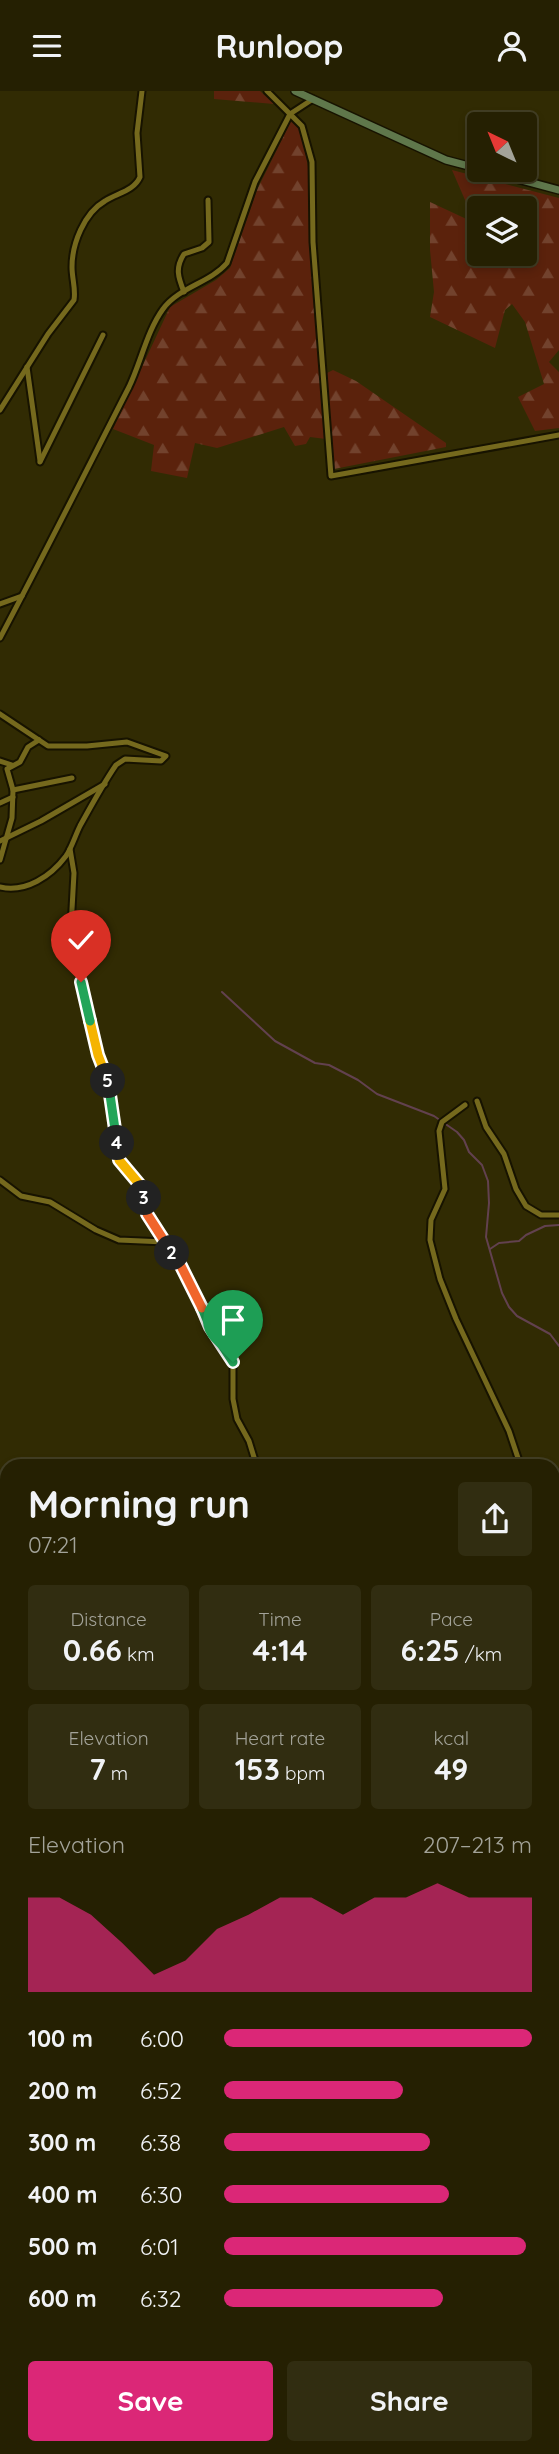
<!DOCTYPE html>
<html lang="en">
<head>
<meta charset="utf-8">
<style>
  body { margin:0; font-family:Quicksand,sans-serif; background:#312d11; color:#f1f3f6; height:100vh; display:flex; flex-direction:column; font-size:26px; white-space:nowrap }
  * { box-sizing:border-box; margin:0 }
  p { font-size:23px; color:#a3a399 }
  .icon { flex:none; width:38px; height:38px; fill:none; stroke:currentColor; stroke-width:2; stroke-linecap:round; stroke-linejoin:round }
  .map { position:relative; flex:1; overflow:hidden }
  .drawer { position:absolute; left:0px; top:1368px; width:560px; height:996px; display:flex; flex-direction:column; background:#252002; border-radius:21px 21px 0 0; box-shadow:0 4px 10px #0003,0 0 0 2px #423e24 }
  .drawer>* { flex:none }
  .needle { width:46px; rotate:317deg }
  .tools { position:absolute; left:467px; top:21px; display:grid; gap:14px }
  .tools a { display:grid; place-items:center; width:70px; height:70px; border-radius:7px; background:#252002; box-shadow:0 4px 10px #0003,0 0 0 2px #423e24; font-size:35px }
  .pin { position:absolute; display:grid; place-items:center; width:60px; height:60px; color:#fff; margin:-72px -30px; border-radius:50% 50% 50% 0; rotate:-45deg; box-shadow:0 0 7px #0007 }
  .pin .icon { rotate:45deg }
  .km { position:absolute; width:35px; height:35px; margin:-18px; border-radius:50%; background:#222; color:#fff; font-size:19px; line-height:35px; text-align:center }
  .round { display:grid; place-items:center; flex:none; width:74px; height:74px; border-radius:7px; background:#312d11 }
  .headline { display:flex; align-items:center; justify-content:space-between; height:119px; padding:0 28px }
  h1 { font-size:38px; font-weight:700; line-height:52px }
  .metrics { display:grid; grid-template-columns:repeat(3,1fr); gap:10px; height:119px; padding:7px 28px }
  .metrics div { display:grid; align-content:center; border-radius:7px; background:#312d11; text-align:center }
  .metrics b { font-size:30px; font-weight:700 }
  .metrics small { font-size:19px; font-weight:400 }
  .metrics p { font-size:19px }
  .chart { height:196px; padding:14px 28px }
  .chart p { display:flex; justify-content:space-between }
  .chart svg { width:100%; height:126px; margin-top:7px; fill:#db2777; opacity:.7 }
  .button { display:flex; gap:14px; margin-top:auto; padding:14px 28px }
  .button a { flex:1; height:80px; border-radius:7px; background:#db2777; color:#fff; font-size:28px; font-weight:700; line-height:80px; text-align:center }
  .button a+a { background:#312d11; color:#f1f3f6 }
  ul { padding:0 28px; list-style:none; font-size:23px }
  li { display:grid; grid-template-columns:112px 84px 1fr; align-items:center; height:52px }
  li i { height:18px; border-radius:9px; background:#db2777 }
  header { display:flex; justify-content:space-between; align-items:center; height:91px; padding:0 28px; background:#252002; font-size:32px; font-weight:700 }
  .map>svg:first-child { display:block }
  .grass { fill:url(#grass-dots) }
  .forest { fill:url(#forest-firs); fill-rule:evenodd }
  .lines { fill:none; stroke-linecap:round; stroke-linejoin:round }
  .stream { stroke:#62414f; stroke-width:2 }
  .river { stroke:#2d0022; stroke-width:8 }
  .street-casing { stroke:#171300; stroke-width:9 }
  .secondary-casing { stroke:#171300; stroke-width:10 }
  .highway-casing { stroke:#171300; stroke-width:13 }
  .street { stroke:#75691d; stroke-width:5 }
  .secondary { stroke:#5f774b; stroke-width:7 }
  .highway { stroke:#2d99b6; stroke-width:10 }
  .split-1-casing { stroke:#fff; stroke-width:14 }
  .split-2-casing { stroke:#fff; stroke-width:14 }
  .split-3-casing { stroke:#fff; stroke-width:14 }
  .split-4-casing { stroke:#fff; stroke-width:14 }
  .split-5-casing { stroke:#fff; stroke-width:14 }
  .split-6-casing { stroke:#fff; stroke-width:14 }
  .split-7-casing { stroke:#fff; stroke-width:14 }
  .split-1 { stroke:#22a559; stroke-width:9 }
  .split-2 { stroke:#f0652b; stroke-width:9 }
  .split-3 { stroke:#f0652b; stroke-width:9 }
  .split-4 { stroke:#f5b400; stroke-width:9 }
  .split-5 { stroke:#22a559; stroke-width:9 }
  .split-6 { stroke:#f5b400; stroke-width:9 }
  .split-7 { stroke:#22a559; stroke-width:9 }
</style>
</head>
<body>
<header><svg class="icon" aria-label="menu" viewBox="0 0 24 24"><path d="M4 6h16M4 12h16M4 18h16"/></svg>Runloop<svg class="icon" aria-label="person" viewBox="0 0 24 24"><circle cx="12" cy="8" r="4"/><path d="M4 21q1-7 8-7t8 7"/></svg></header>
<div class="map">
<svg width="559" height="2363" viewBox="0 0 559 2363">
  <defs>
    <pattern id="grass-dots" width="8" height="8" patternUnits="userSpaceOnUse" patternTransform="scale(1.75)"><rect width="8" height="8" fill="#5b220c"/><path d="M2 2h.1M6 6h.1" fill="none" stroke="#72422d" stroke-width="1.8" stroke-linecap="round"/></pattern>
    <pattern id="forest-firs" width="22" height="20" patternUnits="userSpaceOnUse" patternTransform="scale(1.75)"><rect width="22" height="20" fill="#5b220c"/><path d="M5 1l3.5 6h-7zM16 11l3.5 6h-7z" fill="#72422d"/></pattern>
  </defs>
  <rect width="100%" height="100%" fill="#312b03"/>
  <polygon class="grass" points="559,1523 559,1650 553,1649 553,1525"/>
  <g class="forest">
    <polygon points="214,0 260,0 274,13 214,8"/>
    <polygon points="292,28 301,39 308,76 326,348 310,346 306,353 295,355 284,336 217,357 195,352 187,387 151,380 154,354 113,338 170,216 216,189 230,177 257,99"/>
    <path d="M 452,79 L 559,107 L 559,259 L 549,271 L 559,281 L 559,337 L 535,340 L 518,306 L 544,293 L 525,231 L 512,213 L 505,219 L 495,257 L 430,226 L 434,201 L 430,159 L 430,111 L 475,132 ZM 480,117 L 525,117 L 525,163 L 480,163 Z"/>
    <polygon points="333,279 356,290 446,352 446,356 334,378 327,282"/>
    <polygon points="0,1862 7,1870 7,2046 0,2043"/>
    <polygon points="553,2102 559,2102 559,2222 553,2219"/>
    <polygon points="0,2181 7,2184 7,2278 1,2277"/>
    <polygon points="0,2316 7,2323 7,2357 21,2357 22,2363 0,2363"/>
    <polygon points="105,2357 353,2357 359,2363 102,2363"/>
  </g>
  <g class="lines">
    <g class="stream">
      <polyline points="222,901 275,950 315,972 329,974 358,989 377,1003 434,1025 457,1041 464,1049 469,1061 482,1074 488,1090 489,1112 486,1146 502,1202 509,1216 517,1225 550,1243 559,1255"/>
      <polyline points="490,1158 499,1152 519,1150 526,1144 545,1135 559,1134"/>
    </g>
    <g class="river">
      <polyline points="0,1679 7,1681"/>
      <polyline points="553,1895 559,1900"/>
    </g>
    <g class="street-casing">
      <g id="street">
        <polyline points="267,0 302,35 312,71 313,151 331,385 559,344"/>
        <path d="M 184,201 C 178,186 175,177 184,163 L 202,157 L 209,151 L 208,109"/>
        <polyline points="27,276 40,370"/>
        <path d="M 0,319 L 48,243 L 74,209 C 76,198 72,188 72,176 C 72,153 84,122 105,110 C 117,102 134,100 140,86 L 137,42 L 142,0"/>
        <polyline points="40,371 103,244"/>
        <polyline points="0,513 22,505"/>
        <path d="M 0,547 C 44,464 86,380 129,296 C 141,271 147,240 163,218 C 179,196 210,192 227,172 L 255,91 L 290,23 L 313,8"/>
        <path d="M 0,623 L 48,655 L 87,655 L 127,651 L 166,665 L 161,670 L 125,668 L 116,674 C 103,693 91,715 80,735 C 75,745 72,756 66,765 C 51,785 26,802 0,796"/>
        <polyline points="0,670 12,674"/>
        <polyline points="13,699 72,687"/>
        <polyline points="0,712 13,706"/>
        <polyline points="0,750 41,730 105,693"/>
        <polyline points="70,758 74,782 71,836 81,891 98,964 110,995 119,1069 140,1094 147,1123 181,1175 210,1236 233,1271 233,1308 237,1328 249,1350 257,1376"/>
        <polyline points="0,769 12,727 13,699 7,678 20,671 28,656 39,649"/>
        <polyline points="477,1010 486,1036 504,1063 516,1098 526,1115 541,1124 559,1124"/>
        <polyline points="465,1014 442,1031 439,1040 445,1098 431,1129 430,1149 440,1188 456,1228 509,1340 521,1376"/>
        <polyline points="0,1089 21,1105 50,1111 96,1139 119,1149 165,1151"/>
        <polyline points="0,2065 7,2067"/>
        <polyline points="0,2281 7,2282"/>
      </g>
    </g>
    <g class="secondary-casing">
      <polyline id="secondary" points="295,0 446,69 559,99"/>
    </g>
    <g class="highway-casing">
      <g id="highway">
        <polyline points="0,2142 7,2144"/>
        <polyline points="553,2294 559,2296"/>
      </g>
    </g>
    <use href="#street" class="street"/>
    <use href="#secondary" class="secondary"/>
    <use href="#highway" class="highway"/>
  </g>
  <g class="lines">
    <g class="split-1-casing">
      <polyline id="split-1" points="202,1217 210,1236 233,1271"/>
    </g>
    <g class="split-2-casing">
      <polyline id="split-2" points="172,1162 181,1175 202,1217"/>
    </g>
    <g class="split-3-casing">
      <polyline id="split-3" points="144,1107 147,1123 172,1162"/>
    </g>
    <g class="split-4-casing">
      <polyline id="split-4" points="117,1052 119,1069 140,1094 144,1107"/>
    </g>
    <g class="split-5-casing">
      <polyline id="split-5" points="108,990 117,1052"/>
    </g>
    <g class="split-6-casing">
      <polyline id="split-6" points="90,930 98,964 108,990"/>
    </g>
    <g class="split-7-casing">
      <polyline id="split-7" points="81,891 90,930"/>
    </g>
    <use href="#split-1" class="split-1"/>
    <use href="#split-2" class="split-2"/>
    <use href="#split-3" class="split-3"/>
    <use href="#split-4" class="split-4"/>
    <use href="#split-5" class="split-5"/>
    <use href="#split-6" class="split-6"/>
    <use href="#split-7" class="split-7"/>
  </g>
</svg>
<div class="tools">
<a><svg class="needle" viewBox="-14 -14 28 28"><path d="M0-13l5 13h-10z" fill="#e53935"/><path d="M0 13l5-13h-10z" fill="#a3a399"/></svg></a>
<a><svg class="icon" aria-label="layers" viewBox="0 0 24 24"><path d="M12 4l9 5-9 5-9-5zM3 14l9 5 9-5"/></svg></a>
</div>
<div class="pin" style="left:233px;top:1271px;background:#1e9e55"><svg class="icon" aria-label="arrive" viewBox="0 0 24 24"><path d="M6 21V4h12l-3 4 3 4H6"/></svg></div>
<div class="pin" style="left:81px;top:891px;background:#d93025"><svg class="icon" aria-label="check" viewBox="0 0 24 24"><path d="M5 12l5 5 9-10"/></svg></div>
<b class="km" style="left:172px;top:1162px">2</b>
<b class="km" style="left:144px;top:1107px">3</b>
<b class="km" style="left:117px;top:1052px">4</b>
<b class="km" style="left:108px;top:990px">5</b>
<section class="drawer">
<div class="headline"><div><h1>Morning run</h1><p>07:21</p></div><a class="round"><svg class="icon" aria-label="share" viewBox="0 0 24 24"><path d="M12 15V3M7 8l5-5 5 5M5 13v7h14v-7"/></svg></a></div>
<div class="metrics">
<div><p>Distance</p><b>0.66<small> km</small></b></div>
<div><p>Time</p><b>4:14</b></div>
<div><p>Pace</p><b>6:25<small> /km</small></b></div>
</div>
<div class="metrics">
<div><p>Elevation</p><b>7<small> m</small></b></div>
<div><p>Heart rate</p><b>153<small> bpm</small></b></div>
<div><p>kcal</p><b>49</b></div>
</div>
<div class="chart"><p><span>Elevation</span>207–213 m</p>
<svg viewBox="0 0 160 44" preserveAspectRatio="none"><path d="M0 44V11L10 11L20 17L30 27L40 38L50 33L60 22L70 17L80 11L90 11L100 17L110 11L120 11L130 6L140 11L150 11L160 11V44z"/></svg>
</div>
<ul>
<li><b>100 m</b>6:00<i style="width:100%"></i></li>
<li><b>200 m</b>6:52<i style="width:58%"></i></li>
<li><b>300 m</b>6:38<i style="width:67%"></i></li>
<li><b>400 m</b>6:30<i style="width:73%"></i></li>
<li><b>500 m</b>6:01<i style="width:98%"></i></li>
<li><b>600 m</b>6:32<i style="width:71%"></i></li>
</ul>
<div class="button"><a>Save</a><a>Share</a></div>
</section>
</div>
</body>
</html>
